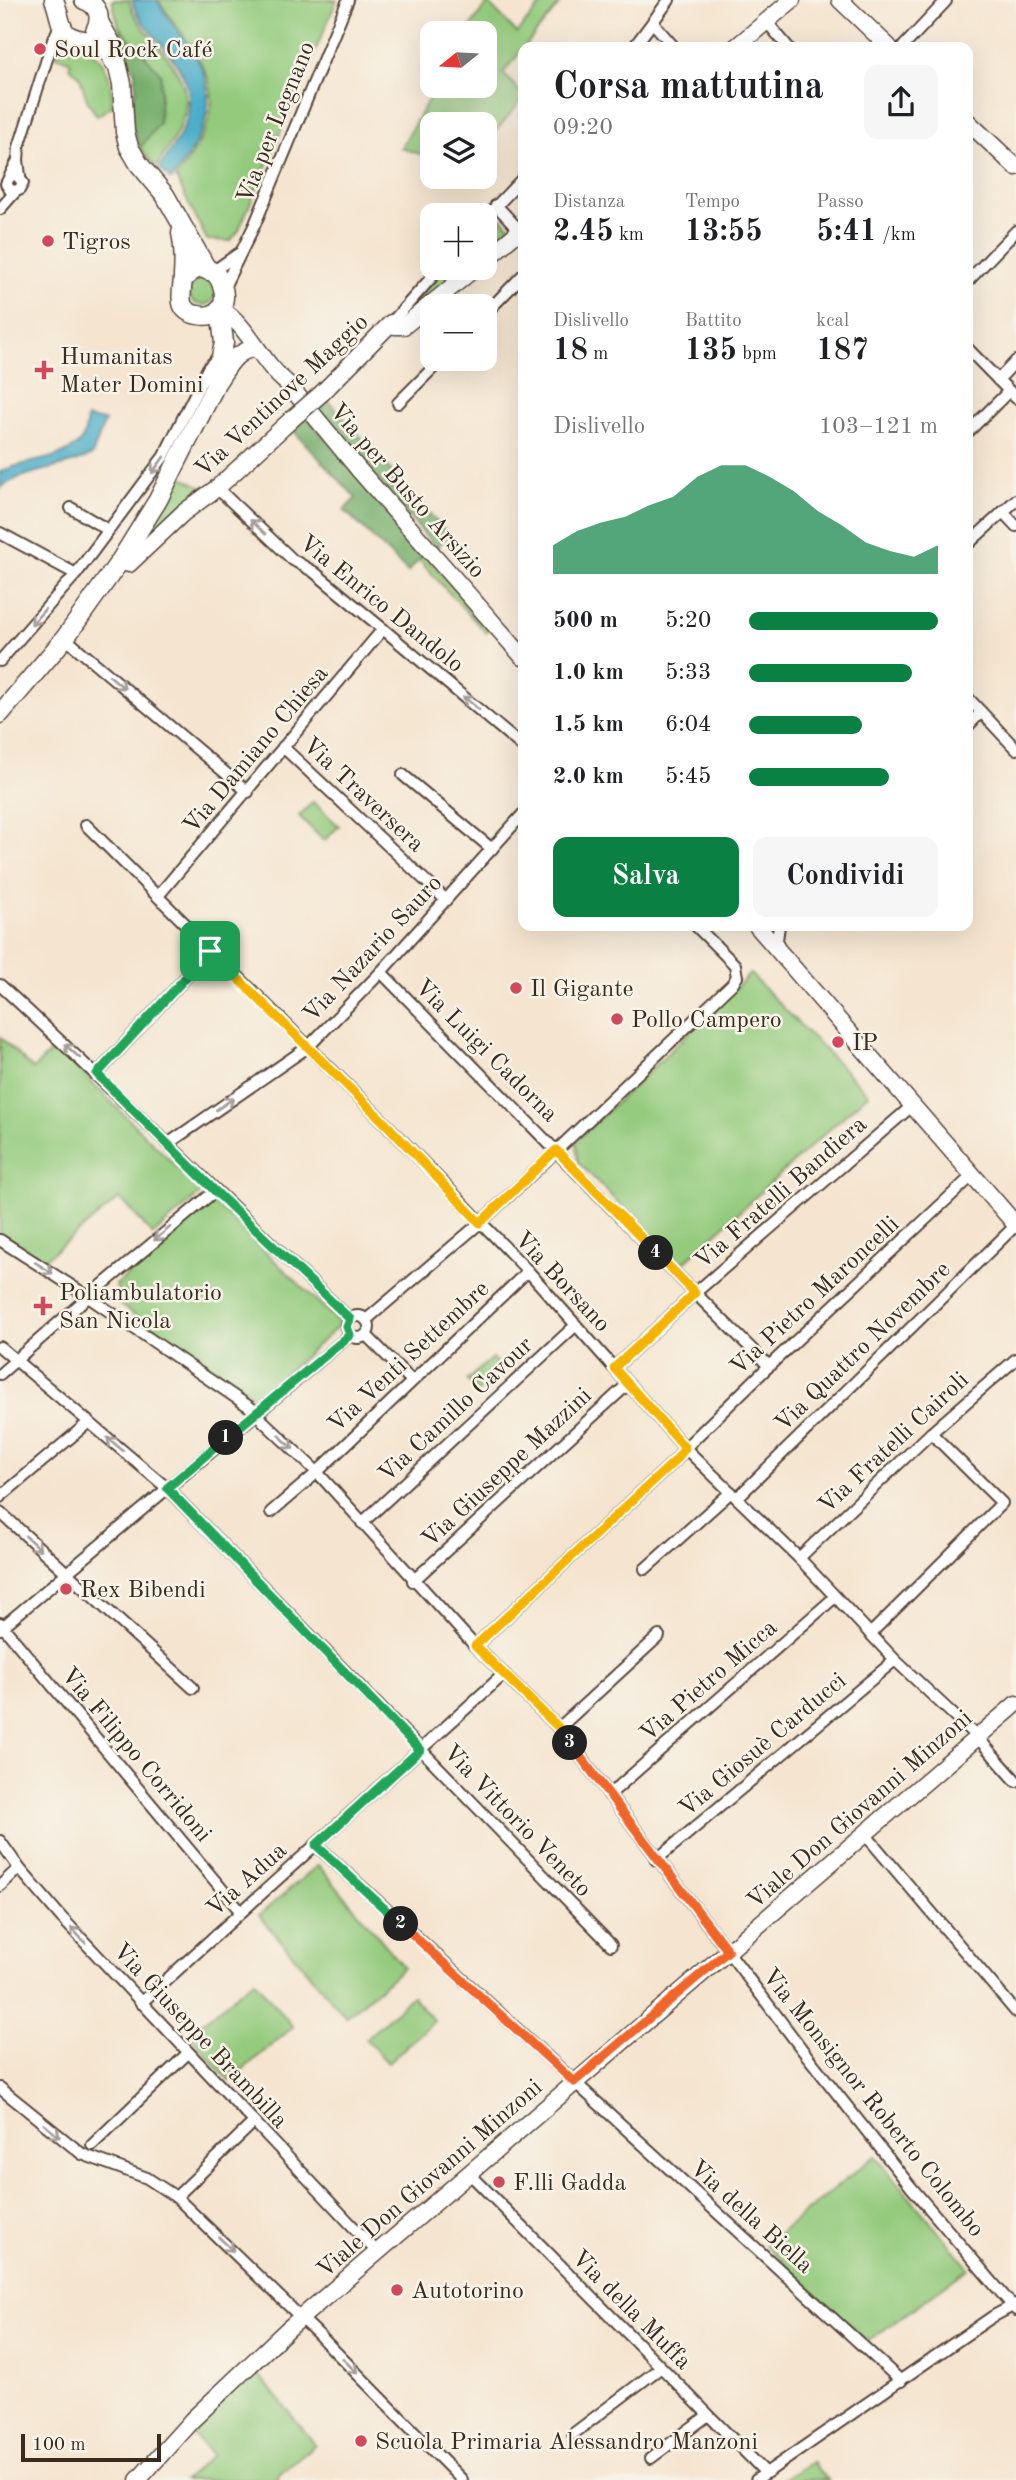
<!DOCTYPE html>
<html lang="it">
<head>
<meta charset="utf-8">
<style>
  body { margin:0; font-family:"Old Standard TT",serif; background:#f6f6f6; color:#202124; height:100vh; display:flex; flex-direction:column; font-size:26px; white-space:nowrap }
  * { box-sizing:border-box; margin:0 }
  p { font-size:23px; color:#757577 }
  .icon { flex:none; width:38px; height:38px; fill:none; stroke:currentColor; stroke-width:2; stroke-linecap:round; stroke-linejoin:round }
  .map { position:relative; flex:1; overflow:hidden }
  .side { position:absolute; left:518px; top:42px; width:455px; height:889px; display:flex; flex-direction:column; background:#fff; border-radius:14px; box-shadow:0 7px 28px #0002 }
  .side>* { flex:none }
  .needle { width:46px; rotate:252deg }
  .tools { position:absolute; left:420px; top:21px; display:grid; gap:14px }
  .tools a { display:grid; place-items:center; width:77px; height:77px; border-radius:14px; background:#fff; box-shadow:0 7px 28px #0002; font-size:35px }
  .scale { position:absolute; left:21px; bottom:18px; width:140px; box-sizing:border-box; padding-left:7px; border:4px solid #3b2a1e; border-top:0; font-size:19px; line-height:24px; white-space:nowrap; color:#3b2a1e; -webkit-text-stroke:5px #f7f3e8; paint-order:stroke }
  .pin { position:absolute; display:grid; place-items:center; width:60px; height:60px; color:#fff; margin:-30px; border-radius:14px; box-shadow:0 4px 10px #0006 }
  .km { position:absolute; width:35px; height:35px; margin:-18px; border-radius:50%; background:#222; color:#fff; font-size:19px; line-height:35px; text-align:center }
  .round { display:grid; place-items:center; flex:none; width:74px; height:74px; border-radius:14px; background:#f6f6f6 }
  .headline { display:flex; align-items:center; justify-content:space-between; height:119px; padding:0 35px }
  h1 { font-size:38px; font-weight:600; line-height:52px }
  .metrics { display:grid; grid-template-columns:repeat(3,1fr); gap:10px; height:119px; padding:7px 35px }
  .metrics div { display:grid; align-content:center }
  .metrics b { font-size:30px; font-weight:600 }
  .metrics small { font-size:19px; font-weight:400 }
  .metrics p { font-size:19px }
  .chart { height:196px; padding:14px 35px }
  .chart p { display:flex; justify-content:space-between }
  .chart svg { width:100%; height:126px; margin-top:7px; fill:#0b8043; opacity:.7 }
  .cta { display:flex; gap:14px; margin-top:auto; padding:14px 35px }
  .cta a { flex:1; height:80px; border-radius:14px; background:#0b8043; color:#fff; font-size:28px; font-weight:600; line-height:80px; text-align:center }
  .cta a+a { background:#f6f6f6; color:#202124 }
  ul { padding:0 35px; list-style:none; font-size:23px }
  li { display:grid; grid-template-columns:112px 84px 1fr; align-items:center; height:52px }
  li i { height:18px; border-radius:9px; background:#0b8043 }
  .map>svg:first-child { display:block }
  .green { fill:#93ca7c; stroke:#677a4d; stroke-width:2 }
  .forest { fill:#76ae6c; stroke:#586c45; stroke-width:2 }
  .water { fill:#49adc8; stroke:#426c73; stroke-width:2 }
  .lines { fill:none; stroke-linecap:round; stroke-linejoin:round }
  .street-casing { stroke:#574639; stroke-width:14 }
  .secondary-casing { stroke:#574639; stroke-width:19 }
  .primary-casing { stroke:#574639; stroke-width:21 }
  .street { stroke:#fff; stroke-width:10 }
  .secondary { stroke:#fff; stroke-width:16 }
  .primary { stroke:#fff; stroke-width:18 }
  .secondary-bridge-casing { stroke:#574639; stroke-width:19; stroke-linecap:butt }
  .secondary-bridge { stroke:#fff; stroke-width:16 }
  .oneway { stroke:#a79f9a }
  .split-1-casing { stroke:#fff; stroke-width:14 }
  .split-2-casing { stroke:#fff; stroke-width:14 }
  .split-3-casing { stroke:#fff; stroke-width:14 }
  .split-4-casing { stroke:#fff; stroke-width:14 }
  .split-5-casing { stroke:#fff; stroke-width:14 }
  .split-1 { stroke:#22a559; stroke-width:9 }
  .split-2 { stroke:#22a559; stroke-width:9 }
  .split-3 { stroke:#f0652b; stroke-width:9 }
  .split-4 { stroke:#f5b400; stroke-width:9 }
  .split-5 { stroke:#f5b400; stroke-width:9 }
  .poi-dot { fill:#d1495b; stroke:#f7f3e8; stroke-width:2.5 }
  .labels { text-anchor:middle; stroke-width:5; stroke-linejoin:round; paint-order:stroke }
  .poi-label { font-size:24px; fill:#3b2a1e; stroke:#f7f3e8; text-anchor:start }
  .street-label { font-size:24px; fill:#3b2a1e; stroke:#f7f3e8 }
</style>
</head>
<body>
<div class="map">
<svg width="1016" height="2480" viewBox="0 0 1016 2480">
  <rect width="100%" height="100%" fill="#f7f3e8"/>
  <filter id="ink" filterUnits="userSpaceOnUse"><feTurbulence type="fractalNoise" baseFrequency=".0143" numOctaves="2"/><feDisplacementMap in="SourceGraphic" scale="14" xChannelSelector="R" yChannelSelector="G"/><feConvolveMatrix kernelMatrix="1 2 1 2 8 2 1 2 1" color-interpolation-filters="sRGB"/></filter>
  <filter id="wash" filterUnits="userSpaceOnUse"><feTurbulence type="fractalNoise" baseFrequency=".00686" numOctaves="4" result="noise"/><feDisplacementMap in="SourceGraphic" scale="28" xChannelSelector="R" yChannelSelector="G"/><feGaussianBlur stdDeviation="1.57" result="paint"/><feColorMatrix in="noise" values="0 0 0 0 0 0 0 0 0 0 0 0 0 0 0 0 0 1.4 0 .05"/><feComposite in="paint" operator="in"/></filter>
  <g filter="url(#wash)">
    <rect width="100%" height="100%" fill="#f5e5d0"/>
    <g class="green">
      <path d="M 112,0 L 129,0 C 132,15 142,26 151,37 C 198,91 195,109 156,167 L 140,148 L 159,123 L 161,74 L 119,27 Z"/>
      <path d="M 158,0 L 337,0 L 238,232 L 230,241 L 207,240 L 176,178 C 238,93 211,76 158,0 Z"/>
      <polygon points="545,0 563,0 503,73 523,95 523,99 485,144 485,124 432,124 432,158 401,148 436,86 485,86 485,33 466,33 488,3 517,33"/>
      <path d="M 76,45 C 105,52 113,78 112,106 L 97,116 L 87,100 L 79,75 L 69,67 L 71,62 L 56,56 L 58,50 Z"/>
      <polygon points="496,213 514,230 485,254 485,226"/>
      <polygon points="446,268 469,268 424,305 397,321"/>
      <circle cx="202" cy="292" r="13"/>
      <polygon points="180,476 204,488 146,535"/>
      <polygon points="424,554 490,630 486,633 419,560"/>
      <polygon points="313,802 339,826 324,841 299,816"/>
      <polygon points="750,974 868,1094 680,1266 578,1162 576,1141"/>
      <polygon points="0,1037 33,1069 56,1047 202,1192 153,1235 120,1198 41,1262 0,1235"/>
      <polygon points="213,1202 341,1324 257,1399 120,1305 116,1285"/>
      <polygon points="492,1358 502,1369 478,1392 467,1380"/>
      <polygon points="318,1865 404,1967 346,2017 259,1915"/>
      <polygon points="254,1980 293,2027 229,2081 189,2034"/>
      <polygon points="412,1996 434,2021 388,2063 366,2039"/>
      <polygon points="875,2156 969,2268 867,2342 765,2245"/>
      <polygon points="254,2369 315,2444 279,2474 278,2480 184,2480 212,2455 190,2431"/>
      <polygon points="812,2462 828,2480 782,2480"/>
    </g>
    <g class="forest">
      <polygon points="119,27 161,74 159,123 140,148 132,127 131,108 136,91 135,72 123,49"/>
      <polygon points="324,396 449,535 436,548 313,406"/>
      <polygon points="304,414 424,554 408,572 344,510 356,498 288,425"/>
    </g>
    <g class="water">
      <path d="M 132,0 L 157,0 C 168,19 183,36 195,55 C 224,102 201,141 171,180 L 159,168 C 196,117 203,90 158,40 C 147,27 136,17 132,0 Z"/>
      <path d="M 87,418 L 105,421 L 92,455 C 63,470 26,469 0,488 L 0,472 C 22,460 69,461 82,439 C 86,433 86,425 87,418 Z"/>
    </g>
  </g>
  <g filter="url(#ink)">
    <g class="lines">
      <g class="street-casing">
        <g id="street">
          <polyline points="766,21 788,47"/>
          <polyline points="653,23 674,47"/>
          <polyline points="634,47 669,0"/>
          <polyline points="903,47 946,1 944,0"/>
          <polyline points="10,176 17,175 23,183 19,190 11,191 6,184 18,160"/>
          <polyline points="20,176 18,160 19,147 52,43 61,23"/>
          <polyline points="496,205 523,234"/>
          <polyline points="0,209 16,191"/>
          <polyline points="485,218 523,178"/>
          <polyline points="212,272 238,254"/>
          <polyline points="968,281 1016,231"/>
          <polyline points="224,287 255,224 348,0"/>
          <polyline points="485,314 523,275"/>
          <polyline points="391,323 440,268"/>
          <polyline points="968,349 1016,398"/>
          <polyline points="998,380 1016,361"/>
          <polyline points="398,403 442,359"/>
          <polyline points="968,432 1009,391"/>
          <polyline points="217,488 293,560 314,572 383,629 523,747"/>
          <polyline points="71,508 108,530"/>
          <polyline points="1003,512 1016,526"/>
          <polyline points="0,533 76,574"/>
          <polyline points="968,544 1016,500"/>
          <polyline points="65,638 248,792"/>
          <polyline points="0,661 76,574 164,456 208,368 219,356"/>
          <polyline points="968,698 1016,749"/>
          <polyline points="968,726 981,712"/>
          <polyline points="283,747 446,900"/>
          <polyline points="403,775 492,849"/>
          <polyline points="86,825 386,1124 528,1271 685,1448 799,1558 895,1660 978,1738 1016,1781"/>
          <polyline points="158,896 383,629"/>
          <polyline points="779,926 777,940 779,949"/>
          <polyline points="381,972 695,1293 769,1366"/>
          <path d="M 0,985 C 119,1094 233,1208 350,1319"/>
          <polyline points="97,1074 210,951"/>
          <polyline points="169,1143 308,1047 381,972 523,814"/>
          <polyline points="0,1240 81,1292 257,1412 263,1421 316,1471 475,1646 559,1728 804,2052 911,2187 1016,2310"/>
          <circle cx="358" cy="1327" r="11"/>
          <polyline points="366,1320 480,1223 732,984 737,977 735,965 696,926"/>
          <polyline points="366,1335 412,1381"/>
          <polyline points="0,1347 167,1488 611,1945"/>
          <polyline points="614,1368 695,1293 913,1105"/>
          <polyline points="0,1374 88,1297 215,1191"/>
          <polyline points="0,1497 89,1422"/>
          <polyline points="737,1498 1016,1225"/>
          <polyline points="0,1512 193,1688"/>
          <polyline points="271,1512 312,1477 528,1271"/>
          <polyline points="362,1523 576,1325"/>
          <polyline points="799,1558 931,1433 1016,1359"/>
          <polyline points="645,1569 731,1492"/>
          <polyline points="413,1581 628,1384"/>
          <polyline points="0,1623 241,1912"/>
          <polyline points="0,1629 350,1335"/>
          <polyline points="870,1634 1002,1503 931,1433"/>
          <polyline points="475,1646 676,1460 685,1448 769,1366 974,1174"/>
          <polyline points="559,1728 659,1636"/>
          <polyline points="609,1795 835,1597"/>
          <polyline points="865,1834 1016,2012"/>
          <polyline points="0,1841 19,1868 61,1917 377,2252"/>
          <polyline points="316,1845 901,2381"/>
          <polyline points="656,1860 895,1660"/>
          <polyline points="0,1886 19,1868"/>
          <polyline points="141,2003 504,1674"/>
          <polyline points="0,2088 82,2154 147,2178 176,2197 318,2334 462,2480"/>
          <polyline points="92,2145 188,2053"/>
          <polyline points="469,2173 766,2473"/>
          <polyline points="176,2197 254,2122"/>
          <polyline points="573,2434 660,2368"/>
          <polyline points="651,2458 707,2416"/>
          <polyline points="756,2480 992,2317 1016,2304"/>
        </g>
      </g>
      <g class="secondary-casing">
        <g id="secondary">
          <polyline points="840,0 889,47"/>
          <polyline points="736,47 792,0"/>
          <polyline points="968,122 1016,167"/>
          <polyline points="485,260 523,228"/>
          <path d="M 220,308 C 250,327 260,362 288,384 L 359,470 L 523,657"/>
          <path d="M 215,386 C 227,370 235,348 257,349"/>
          <polyline points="322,393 391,323 395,326 404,326 475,268"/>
          <polyline points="120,561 129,564 183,513 217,488 292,419"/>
          <polyline points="757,926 1016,1225"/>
          <polyline points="138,2480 192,2420 288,2329 1016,1704"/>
        </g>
      </g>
      <g class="primary-casing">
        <g id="primary">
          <path d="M 54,0 C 59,10 59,25 66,33 C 79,46 99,32 114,62"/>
          <path d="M 84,0 C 99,5 102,18 95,31"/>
          <polyline points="99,22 113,46 122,84 125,132 129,147 139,164 165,195 208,271"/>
          <path d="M 181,233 C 184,247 184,262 183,276 C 183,292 174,311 198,315 C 246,324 219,238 183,280"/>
          <polyline points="0,714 65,638 120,561 158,500 214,388 224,343 221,317 218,310"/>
        </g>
      </g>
      <use href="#street" class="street"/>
      <use href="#secondary" class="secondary"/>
      <use href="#primary" class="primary"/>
      <g class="secondary-bridge-casing">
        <polyline id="secondary-bridge" points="292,419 322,393"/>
      </g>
      <use href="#secondary-bridge" class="secondary-bridge"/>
    </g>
    <defs><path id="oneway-shaft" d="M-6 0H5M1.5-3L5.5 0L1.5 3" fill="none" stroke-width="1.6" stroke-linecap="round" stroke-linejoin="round" transform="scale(1.75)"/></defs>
    <g class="oneway">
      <use href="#oneway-shaft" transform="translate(158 465) rotate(126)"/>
      <use href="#oneway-shaft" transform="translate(258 527) rotate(-137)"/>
      <use href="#oneway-shaft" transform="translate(38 617) rotate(131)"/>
      <use href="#oneway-shaft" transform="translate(117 682) rotate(40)"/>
      <use href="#oneway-shaft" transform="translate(471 703) rotate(-140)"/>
      <use href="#oneway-shaft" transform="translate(72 1051) rotate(-138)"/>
      <use href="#oneway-shaft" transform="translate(225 1104) rotate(-34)"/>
      <use href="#oneway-shaft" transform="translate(162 1234) rotate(140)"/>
      <use href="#oneway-shaft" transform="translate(44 1268) rotate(32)"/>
      <use href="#oneway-shaft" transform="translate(286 1442) rotate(44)"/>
      <use href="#oneway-shaft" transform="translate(115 1444) rotate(-140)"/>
      <use href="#oneway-shaft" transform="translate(33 1543) rotate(43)"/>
      <use href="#oneway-shaft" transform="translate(78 1935) rotate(-133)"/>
      <use href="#oneway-shaft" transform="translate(52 2131) rotate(40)"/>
      <use href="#oneway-shaft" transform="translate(226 2244) rotate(44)"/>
      <use href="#oneway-shaft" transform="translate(350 2366) rotate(45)"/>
    </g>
  </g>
  <g class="lines" filter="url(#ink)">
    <g class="split-1-casing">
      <polyline id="split-1" points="210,951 97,1074 215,1191 350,1319 347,1327 350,1335 226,1438"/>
    </g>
    <g class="split-2-casing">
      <polyline id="split-2" points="226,1438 167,1488 420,1750 316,1845 401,1924"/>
    </g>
    <g class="split-3-casing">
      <polyline id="split-3" points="401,1924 574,2082 728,1951 570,1743"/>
    </g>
    <g class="split-4-casing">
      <polyline id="split-4" points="570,1743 559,1728 475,1646 676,1460 685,1448 614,1368 695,1293 656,1253"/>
    </g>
    <g class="split-5-casing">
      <polyline id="split-5" points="210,951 386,1124 480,1223 556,1150 656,1253"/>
    </g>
    <use href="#split-1" class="split-1"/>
    <use href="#split-2" class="split-2"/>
    <use href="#split-3" class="split-3"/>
    <use href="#split-4" class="split-4"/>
    <use href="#split-5" class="split-5"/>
  </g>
  <g class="poi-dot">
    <circle cx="40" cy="49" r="7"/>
    <circle cx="48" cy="241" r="7"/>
    <path d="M40.5 359.5h7v7h7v7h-7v7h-7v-7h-7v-7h7z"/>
    <circle cx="516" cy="988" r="7"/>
    <circle cx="617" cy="1019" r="7"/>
    <circle cx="838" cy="1042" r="7"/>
    <path d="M39.5 1295.5h7v7h7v7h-7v7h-7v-7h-7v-7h7z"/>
    <circle cx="66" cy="1589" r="7"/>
    <circle cx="499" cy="2182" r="7"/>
    <circle cx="397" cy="2290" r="7"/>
    <circle cx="361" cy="2441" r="7"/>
  </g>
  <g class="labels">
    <g class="poi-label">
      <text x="54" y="57">Soul Rock Café</text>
      <text x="62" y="249">Tigros</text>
      <text x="60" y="364">Humanitas<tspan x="60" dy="28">Mater Domini</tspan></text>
      <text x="530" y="996">Il Gigante</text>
      <text x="631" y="1027">Pollo Campero</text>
      <text x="852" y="1050">IP</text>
      <text x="59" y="1300">Poliambulatorio<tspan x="59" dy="28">San Nicola</tspan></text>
      <text x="80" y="1597">Rex Bibendi</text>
      <text x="513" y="2190">F.lli Gadda</text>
      <text x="411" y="2298">Autotorino</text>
      <text x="375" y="2449">Scuola Primaria Alessandro Manzoni</text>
    </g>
    <g class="street-label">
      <text transform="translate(275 122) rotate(-68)" y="8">Via per Legnano</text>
      <text transform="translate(281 395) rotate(-43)" y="8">Via Ventinove Maggio</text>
      <text transform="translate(408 490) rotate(49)" y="8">Via per Busto Arsizio</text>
      <text transform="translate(382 603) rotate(39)" y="8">Via Enrico Dandolo</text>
      <text transform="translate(255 749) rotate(-50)" y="8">Via Damiano Chiesa</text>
      <text transform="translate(364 794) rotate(43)" y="8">Via Traversera</text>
      <text transform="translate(372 948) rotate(-47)" y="8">Via Nazario Sauro</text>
      <text transform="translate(487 1050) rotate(45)" y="8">Via Luigi Cadorna</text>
      <text transform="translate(780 1192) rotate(-41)" y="8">Via Fratelli Bandiera</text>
      <text transform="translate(563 1281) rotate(47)" y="8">Via Borsano</text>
      <text transform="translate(814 1295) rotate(-43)" y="8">Via Pietro Maroncelli</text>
      <text transform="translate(862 1346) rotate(-44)" y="8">Via Quattro Novembre</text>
      <text transform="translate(408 1356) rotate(-43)" y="8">Via Venti Settembre</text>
      <text transform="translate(455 1409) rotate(-43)" y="8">Via Camillo Cavour</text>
      <text transform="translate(893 1442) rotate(-43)" y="8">Via Fratelli Cairoli</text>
      <text transform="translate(506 1467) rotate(-43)" y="8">Via Giuseppe Mazzini</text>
      <text transform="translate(708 1680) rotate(-41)" y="8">Via Pietro Micca</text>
      <text transform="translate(762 1744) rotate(-40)" y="8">Via Giosuè Carducci</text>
      <text transform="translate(137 1754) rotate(50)" y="8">Via Filippo Corridoni</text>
      <text transform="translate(859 1809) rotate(-41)" y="8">Viale Don Giovanni Minzoni</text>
      <text transform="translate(518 1820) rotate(46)" y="8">Via Vittorio Veneto</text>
      <text transform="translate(246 1879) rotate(-42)" y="8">Via Adua</text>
      <text transform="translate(201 2035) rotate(47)" y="8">Via Giuseppe Brambilla</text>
      <text transform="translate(874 2102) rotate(51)" y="8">Via Monsignor Roberto Colombo</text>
      <text transform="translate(429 2178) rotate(-41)" y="8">Viale Don Giovanni Minzoni</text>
      <text transform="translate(752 2216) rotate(42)" y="8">Via della Biella</text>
      <text transform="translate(632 2309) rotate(45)" y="8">Via della Muffa</text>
    </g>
  </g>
</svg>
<div class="tools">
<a><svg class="needle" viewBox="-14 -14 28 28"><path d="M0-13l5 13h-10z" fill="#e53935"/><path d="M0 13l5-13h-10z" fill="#757577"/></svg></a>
<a><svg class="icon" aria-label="layers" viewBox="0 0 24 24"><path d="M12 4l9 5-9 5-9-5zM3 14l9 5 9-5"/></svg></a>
<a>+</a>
<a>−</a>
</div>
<div class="scale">100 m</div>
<div class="pin" style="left:210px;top:951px;background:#1e9e55"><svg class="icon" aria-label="arrive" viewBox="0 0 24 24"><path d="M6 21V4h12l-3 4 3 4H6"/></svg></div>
<b class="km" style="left:226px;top:1438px">1</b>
<b class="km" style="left:401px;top:1924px">2</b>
<b class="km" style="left:570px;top:1743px">3</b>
<b class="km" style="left:656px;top:1253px">4</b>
<section class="side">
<div class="headline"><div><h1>Corsa mattutina</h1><p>09:20</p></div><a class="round"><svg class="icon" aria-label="share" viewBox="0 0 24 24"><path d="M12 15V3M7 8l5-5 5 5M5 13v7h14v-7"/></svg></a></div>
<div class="metrics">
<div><p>Distanza</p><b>2.45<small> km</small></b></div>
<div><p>Tempo</p><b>13:55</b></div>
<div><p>Passo</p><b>5:41<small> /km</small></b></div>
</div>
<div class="metrics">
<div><p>Dislivello</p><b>18<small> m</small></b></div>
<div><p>Battito</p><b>135<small> bpm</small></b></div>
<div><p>kcal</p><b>187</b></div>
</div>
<div class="chart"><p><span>Dislivello</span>103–121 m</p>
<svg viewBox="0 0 160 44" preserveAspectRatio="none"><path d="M0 44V34L10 29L20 26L30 24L40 20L50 17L60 10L70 6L80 6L90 10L100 15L110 22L120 27L130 33L140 36L150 38L160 34V44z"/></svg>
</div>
<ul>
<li><b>500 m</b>5:20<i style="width:100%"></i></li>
<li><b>1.0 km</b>5:33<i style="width:86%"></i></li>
<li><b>1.5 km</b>6:04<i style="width:60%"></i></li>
<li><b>2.0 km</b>5:45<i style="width:74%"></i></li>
</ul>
<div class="cta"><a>Salva</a><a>Condividi</a></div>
</section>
</div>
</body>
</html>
